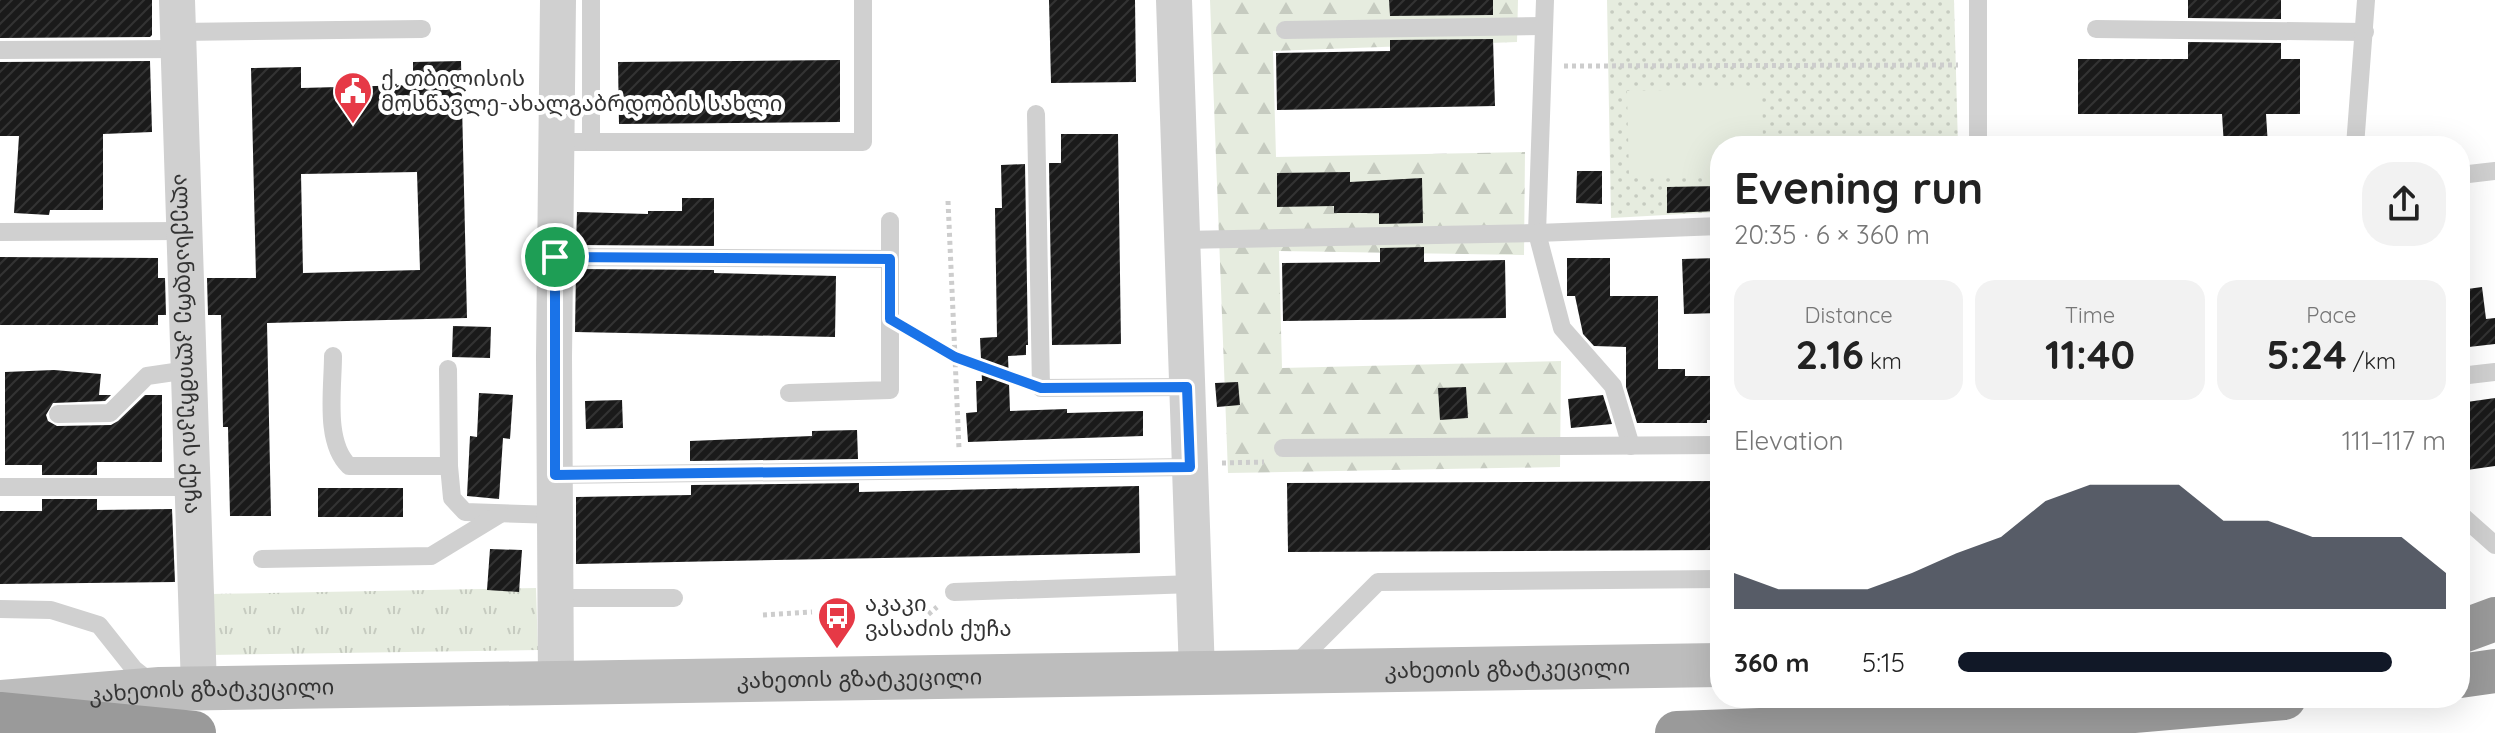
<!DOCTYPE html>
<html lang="en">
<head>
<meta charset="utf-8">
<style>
  body { margin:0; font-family:Quicksand,"Noto Sans Georgian",sans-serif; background:#f2f2f2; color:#222; height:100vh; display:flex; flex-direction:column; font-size:30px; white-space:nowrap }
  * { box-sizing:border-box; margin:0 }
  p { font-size:26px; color:#767676 }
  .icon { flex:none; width:44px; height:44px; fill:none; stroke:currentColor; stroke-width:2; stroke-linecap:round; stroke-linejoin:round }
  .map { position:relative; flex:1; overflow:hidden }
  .drawer { position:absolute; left:1710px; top:136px; width:760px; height:572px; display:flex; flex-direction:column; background:#fff; border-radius:32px; box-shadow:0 8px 32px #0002 }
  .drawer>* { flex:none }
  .pin { position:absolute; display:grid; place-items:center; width:68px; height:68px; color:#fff; margin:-34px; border:4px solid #fff; border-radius:50%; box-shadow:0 2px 8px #0007 }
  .round { display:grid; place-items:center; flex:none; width:84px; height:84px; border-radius:32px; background:#f2f2f2 }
  .head { display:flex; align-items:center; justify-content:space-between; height:136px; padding:0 24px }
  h1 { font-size:44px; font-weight:800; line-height:60px }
  .figures { display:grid; grid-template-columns:repeat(3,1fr); gap:12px; height:136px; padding:8px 24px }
  .figures div { display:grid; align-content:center; border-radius:20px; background:#f2f2f2; text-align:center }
  .figures b { font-size:40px; font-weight:800 }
  .figures small { font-size:22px; font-weight:400 }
  .figures p { font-size:22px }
  .chart { height:224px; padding:16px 24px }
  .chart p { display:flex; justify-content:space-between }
  .chart svg { width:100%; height:144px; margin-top:8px; fill:#111827; opacity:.7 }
  ul { padding:0 24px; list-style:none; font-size:26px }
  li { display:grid; grid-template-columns:128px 96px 1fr; align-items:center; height:60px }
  li i { height:20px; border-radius:10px; background:#111827 }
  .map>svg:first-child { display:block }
  .grass { fill:url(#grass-tufts) }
  .forest { fill:url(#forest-firs) }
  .park { fill:url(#park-dots) }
  .pitch { fill:#e6ecdf }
  .building { fill:url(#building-hatch); fill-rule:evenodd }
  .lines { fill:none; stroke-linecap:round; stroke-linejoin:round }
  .path { stroke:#cdcdcd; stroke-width:5; stroke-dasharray:4 4; stroke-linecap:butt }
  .lane { stroke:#d0d0d0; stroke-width:18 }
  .street { stroke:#d0d0d0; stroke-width:36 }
  .secondary { stroke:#bdbdbd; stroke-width:44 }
  .highway { stroke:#9a9a9a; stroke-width:44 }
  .route-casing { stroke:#fff; stroke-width:16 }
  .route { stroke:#1a73e8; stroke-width:10 }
  .labels { text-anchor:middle; stroke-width:8; stroke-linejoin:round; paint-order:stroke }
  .poi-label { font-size:22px; fill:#333; stroke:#fff; text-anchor:start }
  .street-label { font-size:22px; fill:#333; stroke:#fff }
</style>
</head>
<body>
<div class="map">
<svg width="2495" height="733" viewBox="0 0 2495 733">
  <defs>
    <pattern id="grass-tufts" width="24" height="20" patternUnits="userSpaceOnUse" patternTransform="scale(2)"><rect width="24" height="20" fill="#e6ecdf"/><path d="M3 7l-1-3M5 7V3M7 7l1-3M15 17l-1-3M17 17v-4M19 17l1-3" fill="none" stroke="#c6cbc0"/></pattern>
    <pattern id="forest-firs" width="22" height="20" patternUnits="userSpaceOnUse" patternTransform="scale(2)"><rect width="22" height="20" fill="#e6ecdf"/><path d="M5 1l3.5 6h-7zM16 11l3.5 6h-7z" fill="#c6cbc0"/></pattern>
    <pattern id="park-dots" width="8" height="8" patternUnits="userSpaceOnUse" patternTransform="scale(2)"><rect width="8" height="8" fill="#e6ecdf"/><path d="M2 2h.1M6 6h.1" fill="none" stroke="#c6cbc0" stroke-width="1.8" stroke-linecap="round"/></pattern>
    <pattern id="building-hatch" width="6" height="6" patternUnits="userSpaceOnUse" patternTransform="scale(2)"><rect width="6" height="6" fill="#1a1a1a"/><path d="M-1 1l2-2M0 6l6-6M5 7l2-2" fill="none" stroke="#333"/></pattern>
  </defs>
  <rect width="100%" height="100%" fill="#fff"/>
  <polygon class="grass" points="536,588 538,650 210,655 209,594"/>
  <polygon class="forest" points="1210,0 1518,0 1517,42 1273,51 1276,157 1525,152 1524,255 1279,251 1282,368 1561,361 1560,467 1228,473"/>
  <polygon class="park" points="1607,0 1954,0 1958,146 1720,146 1720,212 1611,218"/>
  <polygon class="pitch" points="1762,88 1763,146 1720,146 1720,174 1629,176 1627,91"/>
  <g class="building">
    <polygon points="0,0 152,0 152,35 150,37 0,38"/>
    <polygon points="1049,0 1135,0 1136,82 1051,83"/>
    <polygon points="1389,0 1493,0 1493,15 1390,16"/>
    <polygon points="2188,0 2281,0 2281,19 2188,18"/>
    <polygon points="1493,39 1495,106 1277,110 1276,53 1390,51 1390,40"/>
    <polygon points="2188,42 2281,43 2281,59 2300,59 2300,114 2266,114 2268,146 2224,146 2222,114 2078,114 2078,59 2188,59"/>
    <polygon points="840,60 840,122 619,124 618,62"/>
    <polygon points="150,61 152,132 103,134 103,210 50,210 49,215 14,213 19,136 0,136 0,62"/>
    <path d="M 461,61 L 467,318 L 267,323 L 271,516 L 230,516 L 228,427 L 223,427 L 221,315 L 208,315 L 207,278 L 256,278 L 251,68 L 301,67 L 301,88 L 413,85 L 413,62 ZM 417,172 L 420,270 L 303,273 L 301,174 Z"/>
    <polygon points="1061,134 1118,134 1121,344 1052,345 1049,163 1061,163"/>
    <polygon points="1025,164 1028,345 1026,345 1026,355 1008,356 1010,411 1067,409 1067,413 1143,411 1143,436 968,442 966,413 977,412 976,381 982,381 980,338 997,337 995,208 1002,208 1001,165"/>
    <polygon points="1577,171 1602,171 1602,204 1576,203"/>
    <polygon points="1350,172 1350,182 1422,178 1423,223 1379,224 1379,213 1334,213 1334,206 1277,207 1277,173"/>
    <polygon points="1720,186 1720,211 1667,213 1667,187"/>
    <polygon points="682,198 714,198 714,246 576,245 577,212 648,214 648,211 682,211"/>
    <polygon points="1424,247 1424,262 1505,260 1506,318 1283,321 1282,263 1380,262 1380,248"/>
    <polygon points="0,257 158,258 158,278 165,278 166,315 158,315 158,325 0,325"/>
    <polygon points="1567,258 1610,258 1610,296 1658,296 1658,369 1685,369 1685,376 1720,376 1720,420 1707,420 1707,423 1637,423 1626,387 1626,347 1594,346 1583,334 1575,296 1567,296"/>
    <polygon points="1720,258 1720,313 1684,314 1682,259"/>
    <polygon points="576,269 714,270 714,273 836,276 835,337 575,332"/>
    <polygon points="2482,287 2486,319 2495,318 2495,344 2460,348 2460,290"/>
    <polygon points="453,326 491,327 490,358 452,357"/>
    <polygon points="54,370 101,374 99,395 111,395 105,401 53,403 46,415 48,421 57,426 111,425 118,421 145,395 162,395 162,462 97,462 97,475 42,475 42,465 5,465 5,372"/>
    <polygon points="1238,382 1240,405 1217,407 1215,383"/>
    <polygon points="1466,387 1468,418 1440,420 1438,388"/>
    <polygon points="479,393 513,395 510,439 503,438 499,499 467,496 470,436 477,437"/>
    <polygon points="1603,395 1612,424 1571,428 1568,399"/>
    <polygon points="2495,398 2495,466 2460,471 2460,403"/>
    <polygon points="622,400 623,428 586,429 585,401"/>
    <polygon points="857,430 858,459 690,461 690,441 812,436 812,431"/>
    <polygon points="1720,481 1720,550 1288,552 1287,483"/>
    <polygon points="859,483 859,492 1139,486 1140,553 576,564 576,497 691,495 691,485"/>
    <rect x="318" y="488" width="85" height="29"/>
    <polygon points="42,499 97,499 97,510 172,509 175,582 0,584 0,511 42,511"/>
    <polygon points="490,549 522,550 519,592 487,590"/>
  </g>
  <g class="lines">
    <g class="path">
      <polyline points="1564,66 1958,65"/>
      <polyline points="948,201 955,357 1018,380"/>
      <polyline points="912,332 955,357 959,449"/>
      <polyline points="1222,463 1264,462"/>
      <polyline points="763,615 812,612"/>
      <polyline points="904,635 937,607"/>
    </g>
    <g class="lane">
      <polyline points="1545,0 1537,233 1562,328 1613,386 1631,446"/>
      <polyline points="1978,0 1978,146"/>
      <polyline points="2096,29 2365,32"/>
      <polyline points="1285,30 1544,26"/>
      <polyline points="178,32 422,29"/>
      <polyline points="0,50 179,49"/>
      <polyline points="1036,114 1041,388 1187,387"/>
      <polyline points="556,142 863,142 863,0"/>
      <polyline points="591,142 591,0"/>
      <polyline points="2355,146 2366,0"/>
      <polyline points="2460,175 2495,171"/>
      <polyline points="0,232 184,231"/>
      <polyline points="1182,240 1537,233 1720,226"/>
      <polyline points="555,257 890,259"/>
      <path d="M 333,356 C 333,389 324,442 349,466 L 449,466 L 452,498 L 465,512 L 555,515"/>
      <polyline points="448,369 449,466"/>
      <polyline points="2460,376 2495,372"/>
      <polyline points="789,393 890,390 890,221"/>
      <polyline points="58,414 110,413 147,376 188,370"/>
      <polyline points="1283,448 1720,445"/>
      <polyline points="555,475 1190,467"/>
      <polyline points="0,487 192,487"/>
      <polyline points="2460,514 2495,545"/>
      <polyline points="262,559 431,556 500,514"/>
      <polyline points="954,592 1194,584"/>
      <polyline points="555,598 674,598"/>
      <polyline points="0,609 51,610 99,625 134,669 153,684"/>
      <polyline points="1294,666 1378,582 1720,579"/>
    </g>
    <g class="street">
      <path id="s1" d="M 177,0 L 199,688"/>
      <polyline points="1174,0 1197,673"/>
      <polyline points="556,683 554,357 558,0"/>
    </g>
    <path class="secondary" id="s2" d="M 0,702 L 160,689 L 1720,665"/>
    <g class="highway">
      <polyline points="2460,632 2495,619"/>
      <polyline points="2460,676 2495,671"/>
      <polyline points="0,714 194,733"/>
      <polyline points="1677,733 2031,720 2284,698"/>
    </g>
  </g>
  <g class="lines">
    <g class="route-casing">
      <polygon id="route" points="555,257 890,259 890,319 955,357 1041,388 1187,387 1190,467 555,475"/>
    </g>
    <use href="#route" class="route"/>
  </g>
  <defs>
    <g id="civic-pin" transform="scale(2)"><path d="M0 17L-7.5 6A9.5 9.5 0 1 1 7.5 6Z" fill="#e63946" stroke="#fff"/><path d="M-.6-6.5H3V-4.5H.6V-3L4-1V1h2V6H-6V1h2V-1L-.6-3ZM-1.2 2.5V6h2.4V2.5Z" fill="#fff"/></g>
    <g id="bus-pin" transform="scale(2)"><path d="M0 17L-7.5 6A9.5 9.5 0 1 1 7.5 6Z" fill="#e63946" stroke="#fff"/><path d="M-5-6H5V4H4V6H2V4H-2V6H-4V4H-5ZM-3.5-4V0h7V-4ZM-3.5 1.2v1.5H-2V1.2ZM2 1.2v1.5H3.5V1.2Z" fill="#fff"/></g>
  </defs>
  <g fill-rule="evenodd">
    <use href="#civic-pin" x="353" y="91"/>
    <use href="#bus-pin" x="837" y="616"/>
  </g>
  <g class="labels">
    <g class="poi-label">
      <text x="381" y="86">ქ. თბილისის<tspan x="381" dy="25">მოსწავლე-ახალგაბრდობის სახლი</tspan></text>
      <text x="865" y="611">აკაკი<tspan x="865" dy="25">ვასაძის ქუჩა</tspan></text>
    </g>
    <g class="street-label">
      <text dy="8" stroke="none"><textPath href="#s1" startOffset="344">ალექსანდრე კლიმჩუკის ქუჩა</textPath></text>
      <text dy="8" stroke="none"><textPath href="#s2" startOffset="1508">კახეთის გზატკეცილი</textPath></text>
      <text dy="8" stroke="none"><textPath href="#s2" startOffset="860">კახეთის გზატკეცილი</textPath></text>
      <text dy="8" stroke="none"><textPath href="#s2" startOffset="212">კახეთის გზატკეცილი</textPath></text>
    </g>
  </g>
</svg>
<div class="pin" style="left:555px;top:257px;background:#1e9e55"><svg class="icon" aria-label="arrive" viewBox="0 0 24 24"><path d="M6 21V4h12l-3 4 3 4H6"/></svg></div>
<section class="drawer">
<div class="head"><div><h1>Evening run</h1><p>20:35 · 6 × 360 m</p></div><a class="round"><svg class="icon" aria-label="share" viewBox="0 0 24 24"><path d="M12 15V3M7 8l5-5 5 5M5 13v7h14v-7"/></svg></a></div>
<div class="figures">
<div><p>Distance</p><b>2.16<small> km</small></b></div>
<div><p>Time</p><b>11:40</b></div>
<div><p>Pace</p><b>5:24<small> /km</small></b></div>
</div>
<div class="chart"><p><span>Elevation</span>111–117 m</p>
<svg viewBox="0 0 160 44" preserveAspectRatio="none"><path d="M0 44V33L10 38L20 38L30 38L40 33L50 27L60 22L70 11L80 6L90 6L100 6L110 17L120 17L130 22L140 22L150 22L160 33V44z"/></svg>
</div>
<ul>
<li><b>360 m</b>5:15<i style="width:89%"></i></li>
</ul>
</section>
</div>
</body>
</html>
